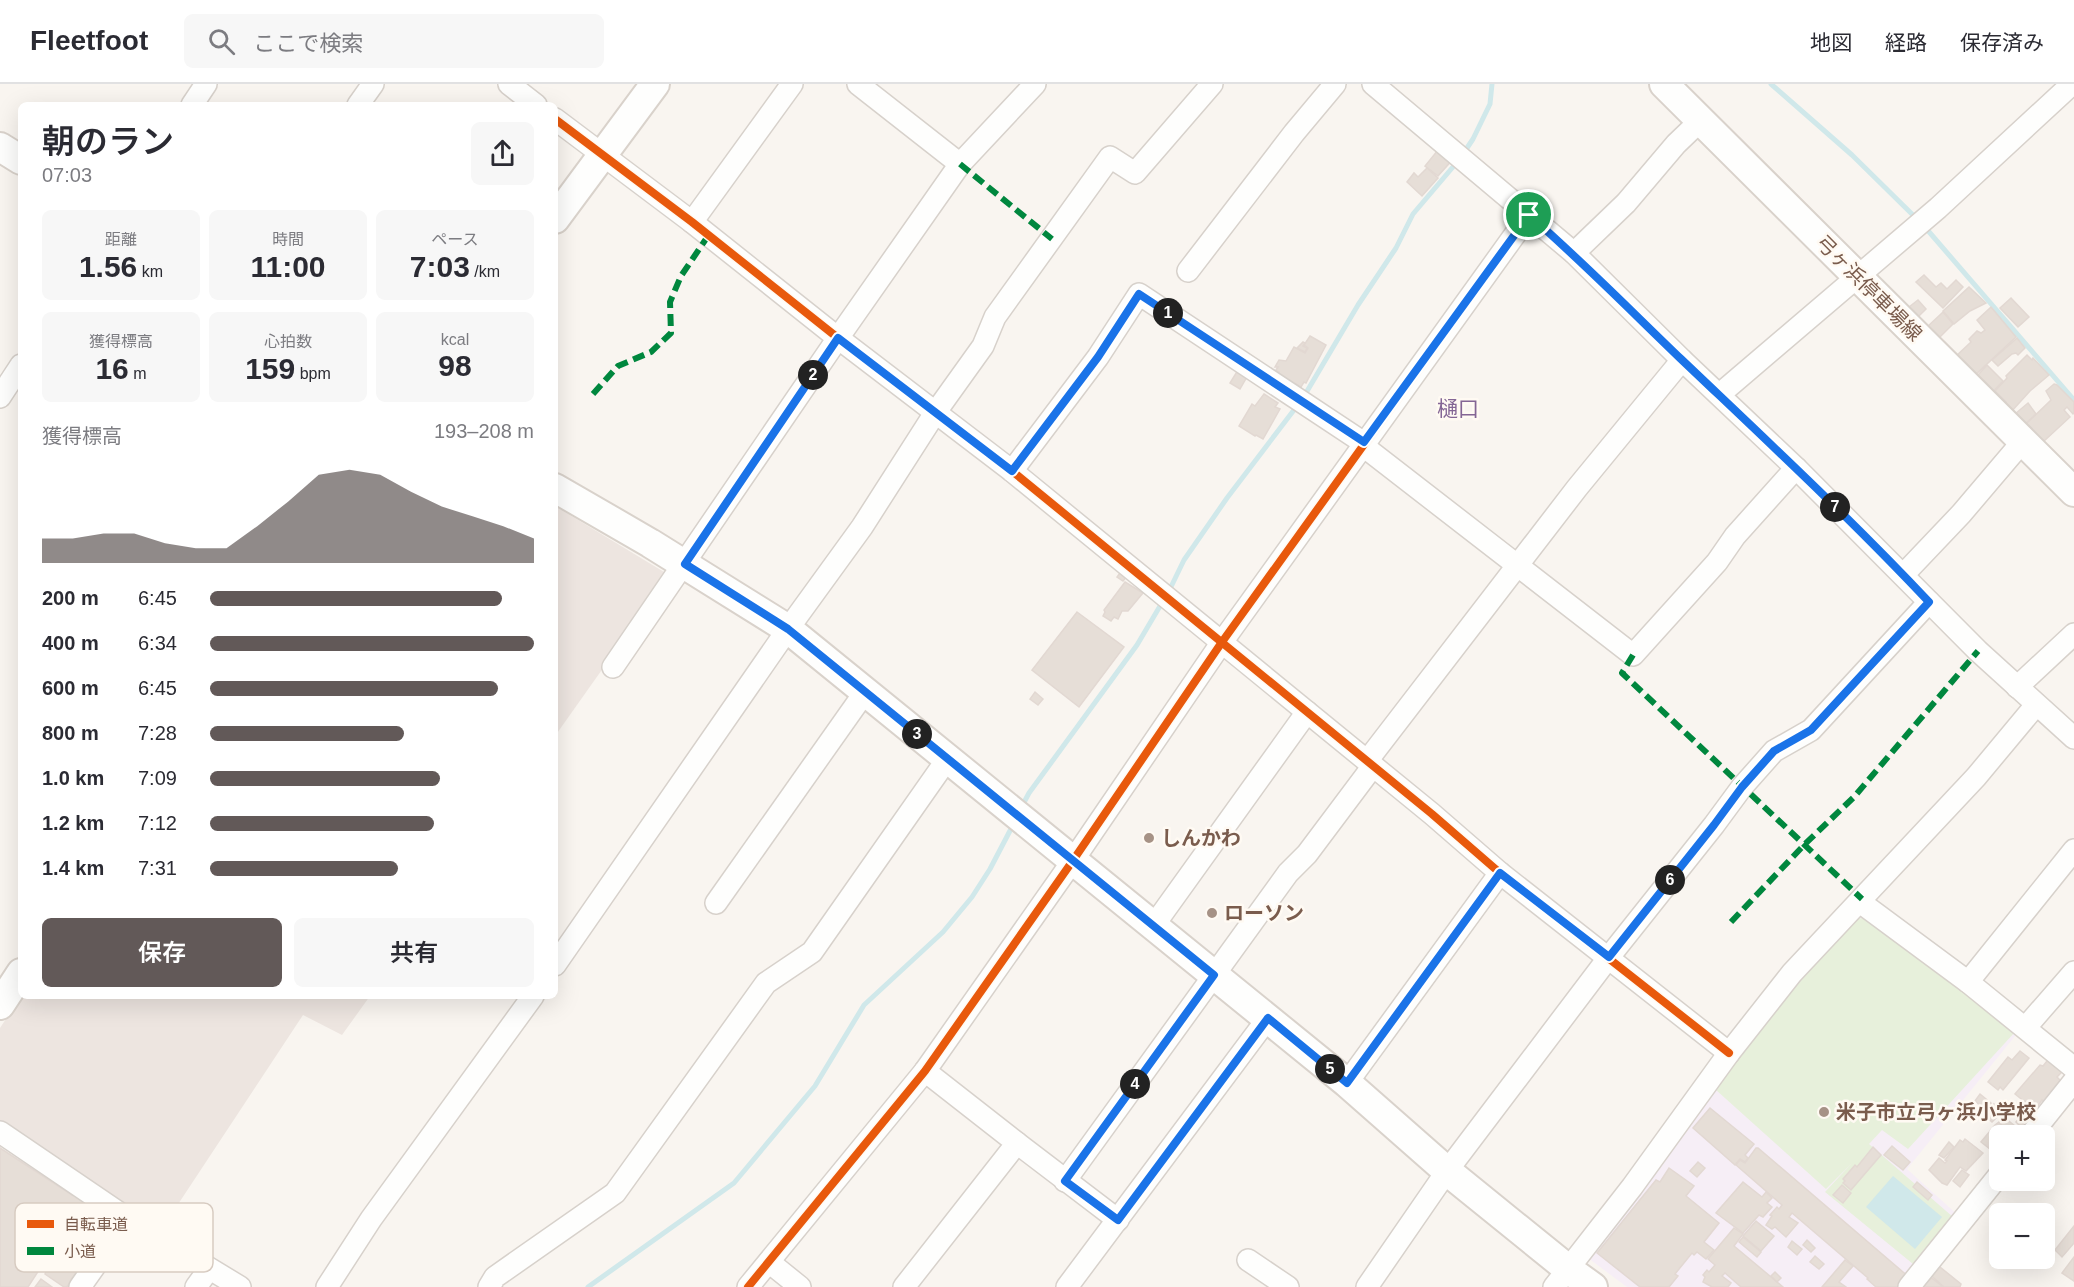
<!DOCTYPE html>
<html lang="ja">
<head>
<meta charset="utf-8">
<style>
  body { margin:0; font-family:Arial,"Noto Sans JP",sans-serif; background:#f7f7f7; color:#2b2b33; height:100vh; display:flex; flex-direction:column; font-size:22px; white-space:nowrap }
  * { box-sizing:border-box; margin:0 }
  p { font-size:20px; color:#7c7c81 }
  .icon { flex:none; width:33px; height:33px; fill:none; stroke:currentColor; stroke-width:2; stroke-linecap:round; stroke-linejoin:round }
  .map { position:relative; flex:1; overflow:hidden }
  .details { position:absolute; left:18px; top:18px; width:540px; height:897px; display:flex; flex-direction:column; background:#fff; border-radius:9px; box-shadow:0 6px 24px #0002 }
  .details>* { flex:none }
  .controls { position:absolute; left:1989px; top:1041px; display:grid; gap:12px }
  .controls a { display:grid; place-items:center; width:66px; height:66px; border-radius:9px; background:#fff; box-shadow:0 6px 24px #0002; font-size:30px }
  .pin { position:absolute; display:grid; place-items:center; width:51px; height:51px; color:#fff; margin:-26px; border:3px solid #fff; border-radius:50%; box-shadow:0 2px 6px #0007 }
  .km { position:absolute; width:30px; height:30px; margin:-15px; border-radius:50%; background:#222; color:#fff; font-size:16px; line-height:30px; text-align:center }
  .round { display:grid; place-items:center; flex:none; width:63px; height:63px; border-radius:9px; background:#f7f7f7 }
  .headline { display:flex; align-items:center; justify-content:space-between; height:102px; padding:0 24px }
  h1 { font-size:33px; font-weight:600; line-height:45px }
  .figures { display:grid; grid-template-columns:repeat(3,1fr); gap:9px; height:102px; padding:6px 24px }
  .figures div { display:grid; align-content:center; border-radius:9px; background:#f7f7f7; text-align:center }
  .figures b { font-size:30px; font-weight:600 }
  .figures small { font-size:16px; font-weight:400 }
  .figures p { font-size:16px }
  .chart { height:168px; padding:12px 24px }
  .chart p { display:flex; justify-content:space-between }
  .chart svg { width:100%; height:108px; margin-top:6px; fill:#625958; opacity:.7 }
  .cta { display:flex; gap:12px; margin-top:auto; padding:12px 24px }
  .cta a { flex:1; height:69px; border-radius:9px; background:#625958; color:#fff; font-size:24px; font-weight:600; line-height:69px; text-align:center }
  .cta a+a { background:#f7f7f7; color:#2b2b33 }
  ul { padding:0 24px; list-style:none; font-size:20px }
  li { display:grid; grid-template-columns:96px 72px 1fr; align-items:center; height:45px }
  li i { height:15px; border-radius:8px; background:#625958 }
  header { display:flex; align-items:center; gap:36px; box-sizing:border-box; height:84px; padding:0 30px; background:#fff; border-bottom:2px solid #e1e1e2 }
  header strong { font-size:28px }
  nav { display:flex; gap:33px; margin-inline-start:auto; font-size:21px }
  .search { width:420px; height:54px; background:#f7f7f7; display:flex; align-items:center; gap:15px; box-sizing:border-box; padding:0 21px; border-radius:9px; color:#7c7c81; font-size:22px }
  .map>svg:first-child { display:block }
  .industrial { fill:#ede5e0 }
  .education { fill:#f6eef6 }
  .green { fill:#e7f0db }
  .water { fill:#d0e8ea }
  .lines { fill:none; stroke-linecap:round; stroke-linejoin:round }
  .stream { stroke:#d0e8ea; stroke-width:5 }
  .building { fill:#e6ded7; stroke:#e2d8d2; stroke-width:1.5 }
  .street-casing { stroke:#d7d1cb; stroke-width:24 }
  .secondary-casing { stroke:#d9d2cb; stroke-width:32 }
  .street { stroke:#fefefd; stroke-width:21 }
  .secondary { stroke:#fefefd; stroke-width:28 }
  .quiet { stroke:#00873e; stroke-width:6; stroke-dasharray:12 6; stroke-linecap:butt }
  .cycleway-casing { stroke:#fffaf3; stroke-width:11 }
  .cycleway { stroke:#e8590c; stroke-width:8 }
  .route-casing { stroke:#fff; stroke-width:12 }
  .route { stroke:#1a73e8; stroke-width:8 }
  .poi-dot { fill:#a69286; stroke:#fffaf3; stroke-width:2 }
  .labels { text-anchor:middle; stroke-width:5; stroke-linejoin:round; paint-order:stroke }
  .street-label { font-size:20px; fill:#7a5c4d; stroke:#fffaf3 }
  .poi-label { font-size:20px; font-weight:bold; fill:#7a5c4d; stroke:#fffaf3; text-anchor:start }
  .neighbourhood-label { font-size:21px; fill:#846695; stroke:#fffaf3 }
  .key { fill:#fffaf3; stroke:#d7cbc1; stroke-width:1.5 }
  .key-label { font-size:16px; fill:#7a5c4d }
</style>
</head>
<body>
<header>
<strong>Fleetfoot</strong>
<div class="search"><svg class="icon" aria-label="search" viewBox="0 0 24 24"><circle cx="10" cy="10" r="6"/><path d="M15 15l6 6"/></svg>ここで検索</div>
<nav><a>地図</a><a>経路</a><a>保存済み</a></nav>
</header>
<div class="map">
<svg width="2074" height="1203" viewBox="0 0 2074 1203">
  <rect width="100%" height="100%" fill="#f9f5f0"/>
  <g class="industrial">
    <polygon points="555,422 669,491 555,652"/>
    <polygon points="21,912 370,912 342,951 303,931 163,1143 0,1042 0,944"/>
  </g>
  <polygon class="education" points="1873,830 2020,946 1907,1085 1960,1133 1903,1203 1627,1203 1588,1174 1736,971 1853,833"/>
  <polygon class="green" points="1872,833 2015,948 1908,1065 1882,1046 1869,1060 1953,1133 1913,1180 1825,1108 1852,1079 1826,1105 1716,1006 1760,944 1854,835"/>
  <polygon class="water" points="1893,1092 1942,1133 1915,1165 1866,1123"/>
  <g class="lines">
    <g class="stream">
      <polyline points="1771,0 1852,71 1917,135"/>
      <polyline points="1463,70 1473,55 1490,20 1492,0"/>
      <polyline points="1924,142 2074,316"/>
      <polyline points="1303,314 1358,221 1396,164 1413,130 1458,77"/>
      <polyline points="1168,509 1184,476 1227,414 1297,322"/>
      <polyline points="1021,724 1029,709 1137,561 1163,517"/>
      <polyline points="588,1203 734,1099 815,1002 864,921 943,848 972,813 990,785 1013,741"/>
    </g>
  </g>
  <g class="building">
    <polygon points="1442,61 1455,73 1438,92 1425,82"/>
    <polygon points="1427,84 1438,94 1422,112 1407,98 1414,89 1418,93"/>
    <polygon points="1924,191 1936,203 1941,199 1947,205 1956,196 1963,203 1943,224 1916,198"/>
    <polygon points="1969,203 1986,219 1970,227 1954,240 1943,227"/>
    <polygon points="2011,214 2029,233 2018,243 2000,224"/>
    <polygon points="1918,216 1926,225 1918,233 1909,223"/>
    <polygon points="1991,223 2016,253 1973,293 1954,274 1971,258 1969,255 1977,247 1981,249 1985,246 1977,236"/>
    <polygon points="1943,228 1953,240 1937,256 1926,244"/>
    <polygon points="1310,252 1326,261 1306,299 1304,298 1301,303 1296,300 1295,302 1278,292 1279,288 1276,286 1278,283 1275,283 1279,276 1286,277 1294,263 1305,269 1308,264 1304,261"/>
    <polygon points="2017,254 2025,264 2018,271 2016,269 2012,270 1998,282 1992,276"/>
    <polygon points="1303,258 1305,259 1303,262 1307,264 1305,268 1297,264"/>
    <polygon points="2027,271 2032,276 2033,274 2049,291 2030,307 2011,328 2003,321 2006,318 1995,307 2007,294 2006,292"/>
    <polygon points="1987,281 2003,297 1990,311 1977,292"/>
    <polygon points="1238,286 1248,291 1240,305 1230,299"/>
    <polygon points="2054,300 2057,301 2074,318 2074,329 2073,330 2067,323 2064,326 2070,333 2043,358 2026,340 2051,316 2046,307"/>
    <polygon points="1264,310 1278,319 1275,323 1280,325 1263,355 1256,351 1255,352 1239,342 1252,320 1255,322"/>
    <polygon points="2028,319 2036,330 2025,340 2015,330"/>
    <polygon points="1122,486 1128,491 1123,497 1117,493"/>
    <polygon points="1125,498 1143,509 1128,527 1122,527 1118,535 1114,533 1111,537 1103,532 1105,528 1104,526"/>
    <polygon points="1077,528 1124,563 1079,623 1032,586"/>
    <polygon points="1035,608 1043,615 1038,621 1030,615"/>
    <polygon points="2020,967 2029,974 2003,1006 2000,1003 1998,1006 1988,998 2008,973 2012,976"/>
    <polygon points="2051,972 2062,988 2057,993 2061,997 2050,1014 2048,1013 2044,1018 2042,1016 2035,1026 2015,1010 2040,981 2043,982"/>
    <polygon points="1980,1010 1991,1019 1985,1026 1975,1017"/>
    <polygon points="1994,1020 2002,1028 1992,1038 1985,1032"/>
    <polygon points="1710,1024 1754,1060 1745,1071 1748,1074 1745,1078 1740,1075 1735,1081 1693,1044"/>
    <polygon points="2028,1024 2038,1032 2031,1045 2021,1043 2016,1038"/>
    <polygon points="2005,1034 2025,1050 2000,1052 2000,1073 1981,1058 1995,1041 1999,1038 2001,1040"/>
    <polygon points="1965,1055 1983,1069 1966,1087 1960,1083 1947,1101 1942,1099 1929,1086 1939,1074 1945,1079 1947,1077 1945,1076 1960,1056 1963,1058"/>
    <polygon points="1949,1058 1954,1063 1944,1074 1939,1071"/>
    <polygon points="1892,1062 1910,1078 1903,1086 1884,1071"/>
    <polygon points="1873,1063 1881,1071 1851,1106 1843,1099 1845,1097 1843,1095 1855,1081 1857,1083"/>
    <polygon points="0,1064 72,1111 73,1108 85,1115 28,1203 0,1203"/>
    <polygon points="1756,1064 1758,1064 1910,1194 1902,1203 1876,1203 1867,1195 1868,1194 1792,1129 1789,1133 1798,1139 1786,1153 1775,1143 1772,1145 1766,1141 1772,1132 1770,1131 1777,1123 1779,1125 1782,1121 1736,1081 1740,1076 1745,1079"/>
    <polygon points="1698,1078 1705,1084 1697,1093 1690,1087"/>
    <polygon points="1669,1084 1694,1102 1686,1112 1719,1139 1704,1158 1714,1166 1706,1175 1697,1168 1694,1171 1692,1169 1675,1190 1678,1192 1669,1203 1640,1203 1597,1169 1656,1096 1660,1098"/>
    <polygon points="1962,1086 1969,1091 1960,1103 1953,1097"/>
    <polygon points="1743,1098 1762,1113 1766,1108 1772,1114 1767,1119 1772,1123 1763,1133 1759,1131 1743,1149 1716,1129"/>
    <polygon points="1917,1098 1932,1111 1928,1116 1913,1103"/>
    <polygon points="1842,1101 1851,1109 1843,1119 1833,1111"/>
    <polygon points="1756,1137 1774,1152 1761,1167 1743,1152"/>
    <polygon points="2074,1142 2074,1159 2062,1173 2055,1166"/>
    <polygon points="1734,1144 1743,1150 1734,1162 1783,1203 1741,1203 1725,1189 1722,1192 1731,1199 1728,1203 1712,1203 1703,1198 1705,1193 1703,1191 1707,1186 1709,1188 1715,1181 1708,1175"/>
    <polygon points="1743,1153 1761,1168 1757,1173 1739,1158"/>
    <polygon points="1807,1156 1815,1164 1811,1168 1803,1161"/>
    <polygon points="1792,1157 1802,1165 1797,1171 1788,1163"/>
    <polygon points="57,1172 78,1186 67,1203 64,1203 45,1190 49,1180 51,1182"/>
    <polygon points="1815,1172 1824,1180 1819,1185 1810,1178"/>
    <polygon points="2074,1173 2074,1197 2062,1189"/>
    <polygon points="1845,1176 1853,1182 1839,1198 1846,1203 1822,1203"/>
    <polygon points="1935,1179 1961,1200 1960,1203 1944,1203 1927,1188"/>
    <polygon points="1775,1188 1781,1194 1777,1198 1771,1192"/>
    <polygon points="1931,1194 1933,1195 1943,1203 1923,1203"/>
    <polygon points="41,1195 52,1203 35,1203"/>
  </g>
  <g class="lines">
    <g class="street-casing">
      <g id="street">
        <polyline points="509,0 536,21"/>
        <polyline points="858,0 960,80"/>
        <polyline points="1373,0 1574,169 1682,276 1796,384 1978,567 2074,654"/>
        <polyline points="192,21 206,0"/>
        <polyline points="358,21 373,0"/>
        <polyline points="555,35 692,138 838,254 1012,387 1432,730 1500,789 1729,969"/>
        <polyline points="692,138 792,0"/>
        <polyline points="1574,169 1626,119 1676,60 1701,36"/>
        <polyline points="1188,187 1294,49 1335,0"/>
        <polyline points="1720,310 1938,124 2072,0"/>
        <polyline points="0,313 21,281"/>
        <polyline points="1362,361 1633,571 1717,478 1735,452 1796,384"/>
        <polyline points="1012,387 1098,273 1139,210 1364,359"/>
        <polyline points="1903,491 1961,430 2023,357"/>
        <polyline points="613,583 838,254 960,80 1035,0"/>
        <polyline points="2017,603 2074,550"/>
        <polyline points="1367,677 1577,404 1682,276"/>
        <polyline points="1860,818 1968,898 2074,984"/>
        <polyline points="716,819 865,608"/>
        <polyline points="1154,841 1307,628"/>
        <polyline points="555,881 788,545 862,443 935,329 983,262 995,233 1110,73 1135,89 1212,0"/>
        <polyline points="1968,898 2074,766"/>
        <polyline points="2026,943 2074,888"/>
        <polyline points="1347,999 1500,789"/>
        <polyline points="0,1048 128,1135 240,1203"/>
        <polyline points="2030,1052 2074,997"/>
        <polyline points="1017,1059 1118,1136"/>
        <polyline points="1065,1097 1288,789 1307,770 1373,682"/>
        <polyline points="1248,1176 1288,1203"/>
        <polyline points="769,1178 800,1203"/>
        <polyline points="80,1203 128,1135"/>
        <polyline points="196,1203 209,1185"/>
        <polyline points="327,1203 371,1135 533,912"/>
        <polyline points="489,1203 495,1193 615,1109 766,899 812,868 948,674"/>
        <polyline points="748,1203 925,987 1074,775 1222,558 1529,131"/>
        <polyline points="904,1203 1017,1059 925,987"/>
        <polyline points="1067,1203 1268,934"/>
        <polyline points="1367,1203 1447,1087 1609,873 1714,741 1742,703 1774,667 1811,646 1929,518"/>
        <polyline points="1554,1203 1632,1103 1729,969 1792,889 1976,693 2036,621"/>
        <polyline points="1909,1203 2000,1090"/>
      </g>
    </g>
    <g class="secondary-casing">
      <g id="secondary">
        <polyline points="1664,0 2074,408"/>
        <polyline points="0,63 21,76"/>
        <polyline points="555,135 655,0"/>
        <polyline points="555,404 650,459 788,545 1347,999 1447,1087 1568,1185 1593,1203"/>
        <polyline points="0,921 21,889"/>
      </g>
    </g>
    <use href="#street" class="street"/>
    <use href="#secondary" class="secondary"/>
    <g class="quiet">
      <polyline points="960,80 1052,155"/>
      <polyline points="593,310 618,282 651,268 671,249 670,218 681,192 708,152"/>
      <polyline points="1633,571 1622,589 1862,815"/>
      <polyline points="1731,838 1805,760 1854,713 1978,567"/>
    </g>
    <g class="cycleway-casing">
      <g id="cycleway">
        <polyline points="555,35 692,138 838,254 1012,387 1432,730 1500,789 1729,969"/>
        <polyline points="748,1203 925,987 1074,775 1222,558 1529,131"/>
      </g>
    </g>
    <use href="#cycleway" class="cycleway"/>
  </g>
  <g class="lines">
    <g class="route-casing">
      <path id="route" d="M 1529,131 C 1582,177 1631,227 1681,275 C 1765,355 1850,434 1929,518 L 1811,646 L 1774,667 L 1742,703 L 1714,741 L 1609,873 L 1500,789 L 1347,999 L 1268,934 L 1118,1136 L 1065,1097 L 1214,891 L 788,545 L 685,480 L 838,254 L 1012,387 L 1098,273 L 1139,210 L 1364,358 Z"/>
    </g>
    <use href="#route" class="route"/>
  </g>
  <g class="poi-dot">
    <circle cx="1149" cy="754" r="6"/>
    <circle cx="1212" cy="829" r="6"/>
    <circle cx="1824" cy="1028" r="6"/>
  </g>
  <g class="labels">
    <g class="street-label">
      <text transform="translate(1869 204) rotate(45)" y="7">弓ヶ浜停車場線</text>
    </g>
    <g class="poi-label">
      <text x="1161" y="761">しんかわ</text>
      <text x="1224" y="836">ローソン</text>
      <text x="1836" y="1035">米子市立弓ヶ浜小学校</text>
    </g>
    <g class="neighbourhood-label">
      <text x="1458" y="332">樋口</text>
    </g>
  </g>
  <rect x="15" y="1119" width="198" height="69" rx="9" class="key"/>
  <rect x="27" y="1136" width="27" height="8" fill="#e8590c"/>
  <rect x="27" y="1163" width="27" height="8" fill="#00873e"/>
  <g class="key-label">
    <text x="64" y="1146">自転車道</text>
    <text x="64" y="1173">小道</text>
  </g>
</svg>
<div class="controls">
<a>+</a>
<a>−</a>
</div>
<div class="pin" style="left:1529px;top:131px;background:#1e9e55"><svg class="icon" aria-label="arrive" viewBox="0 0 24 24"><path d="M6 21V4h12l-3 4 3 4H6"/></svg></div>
<b class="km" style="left:1168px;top:229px">1</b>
<b class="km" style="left:813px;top:291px">2</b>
<b class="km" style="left:917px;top:650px">3</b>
<b class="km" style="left:1135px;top:1000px">4</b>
<b class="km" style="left:1330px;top:985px">5</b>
<b class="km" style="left:1670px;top:796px">6</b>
<b class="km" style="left:1835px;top:423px">7</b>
<section class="details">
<div class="headline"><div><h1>朝のラン</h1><p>07:03</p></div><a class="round"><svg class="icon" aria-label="share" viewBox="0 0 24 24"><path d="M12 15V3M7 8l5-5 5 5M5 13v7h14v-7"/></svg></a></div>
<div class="figures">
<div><p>距離</p><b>1.56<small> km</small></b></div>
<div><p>時間</p><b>11:00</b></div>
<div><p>ペース</p><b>7:03<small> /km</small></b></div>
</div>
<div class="figures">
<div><p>獲得標高</p><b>16<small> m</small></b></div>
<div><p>心拍数</p><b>159<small> bpm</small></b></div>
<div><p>kcal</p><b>98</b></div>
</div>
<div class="chart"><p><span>獲得標高</span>193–208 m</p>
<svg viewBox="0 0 160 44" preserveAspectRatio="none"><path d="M0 44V34L10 34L20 32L30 32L40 36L50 38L60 38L70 29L80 19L90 8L100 6L110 8L120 15L130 21L140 25L150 29L160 34V44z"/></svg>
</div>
<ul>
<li><b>200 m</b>6:45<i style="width:90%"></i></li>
<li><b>400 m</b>6:34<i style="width:100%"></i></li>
<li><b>600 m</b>6:45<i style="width:89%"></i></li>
<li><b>800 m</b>7:28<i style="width:60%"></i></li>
<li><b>1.0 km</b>7:09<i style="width:71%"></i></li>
<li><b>1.2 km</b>7:12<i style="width:69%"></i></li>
<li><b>1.4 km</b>7:31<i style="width:58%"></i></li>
</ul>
<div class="cta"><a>保存</a><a>共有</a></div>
</section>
</div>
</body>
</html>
